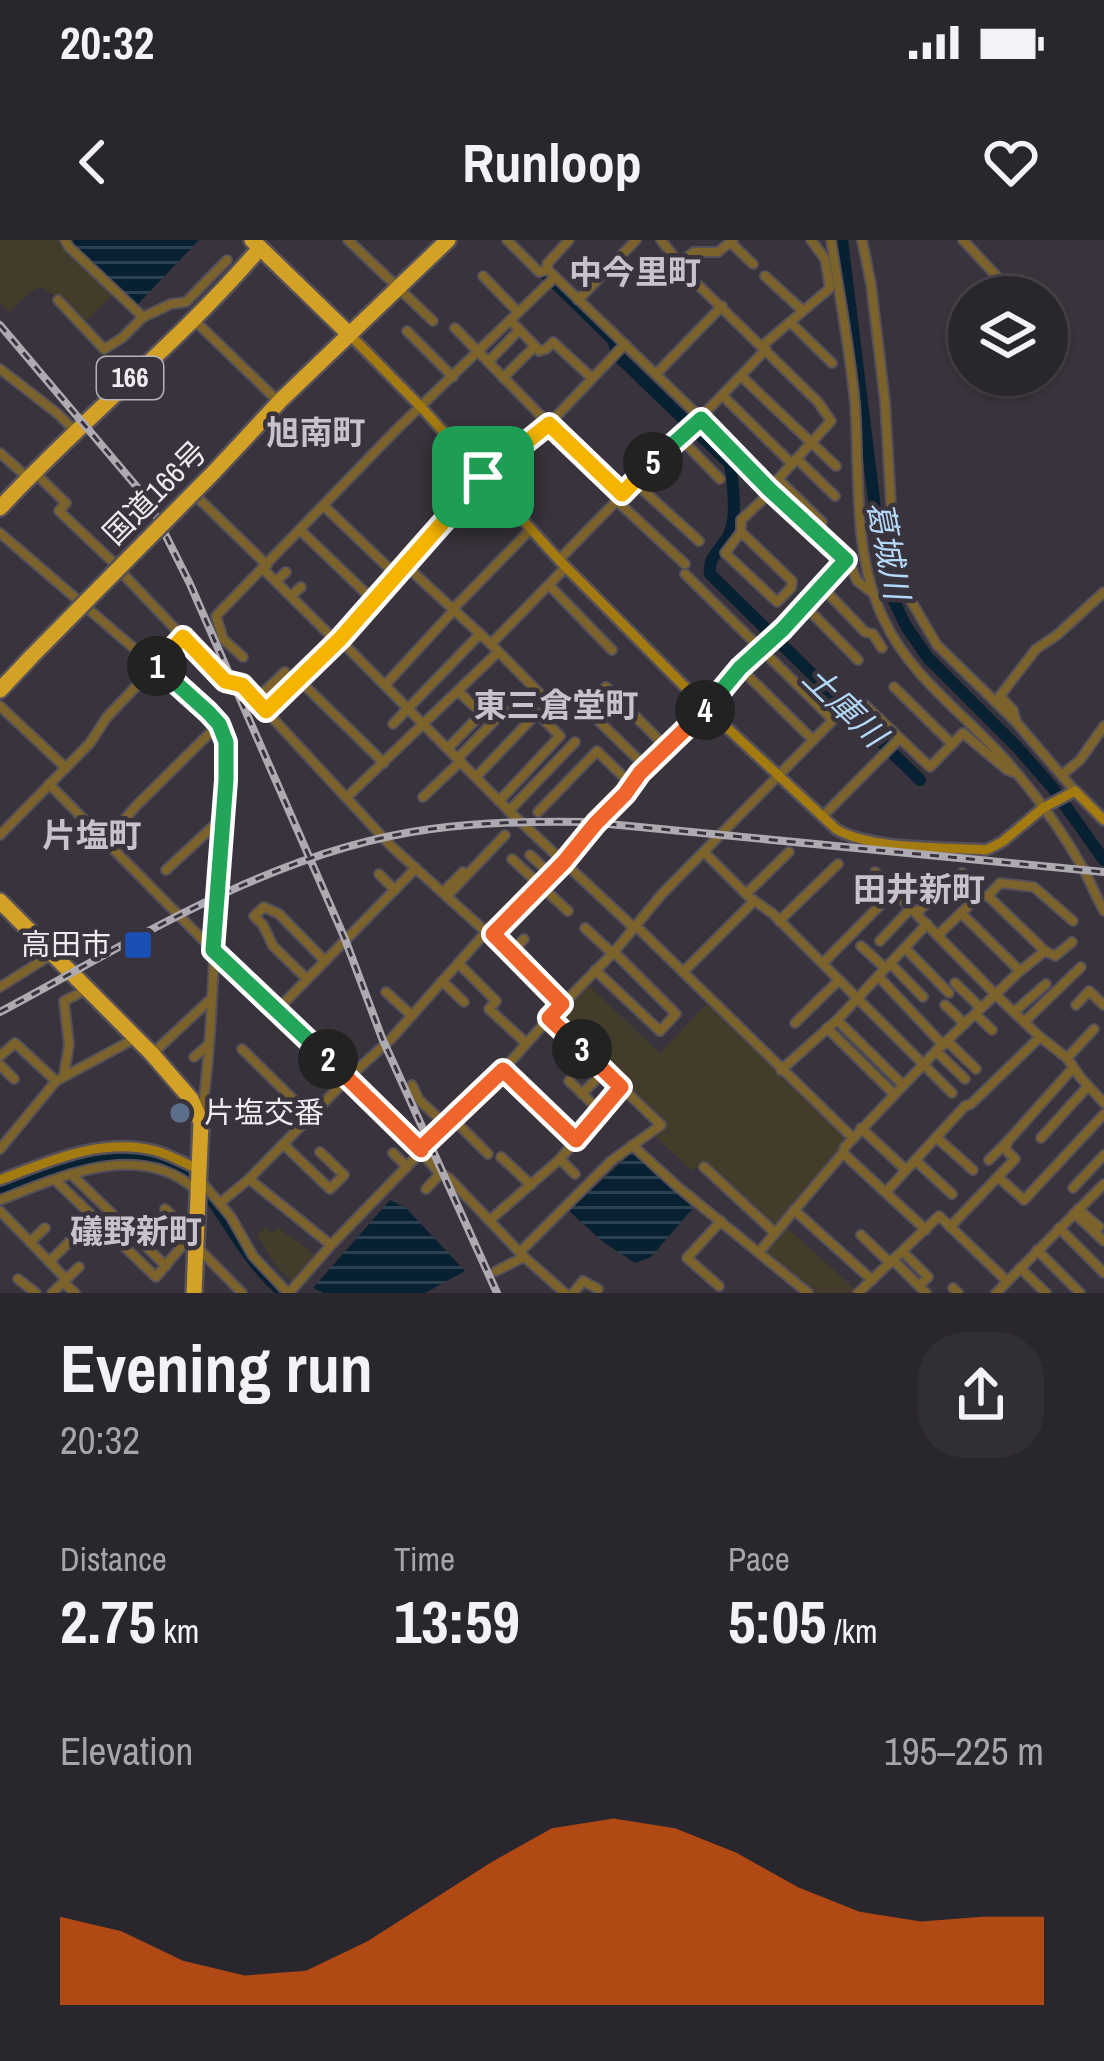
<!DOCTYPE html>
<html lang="en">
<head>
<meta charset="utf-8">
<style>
  body { margin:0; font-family:"Archivo Narrow","Noto Sans JP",sans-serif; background:#322e35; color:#f1f3f6; height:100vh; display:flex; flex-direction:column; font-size:45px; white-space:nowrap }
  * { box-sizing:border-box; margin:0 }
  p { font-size:39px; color:#a5a5aa }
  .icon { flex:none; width:66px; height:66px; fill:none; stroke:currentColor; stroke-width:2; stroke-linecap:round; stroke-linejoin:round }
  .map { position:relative; height:1053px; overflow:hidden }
  .details { display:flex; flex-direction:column; background:#2a262d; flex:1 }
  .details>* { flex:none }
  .tools { position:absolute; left:948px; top:36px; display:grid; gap:24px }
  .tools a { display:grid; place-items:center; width:120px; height:120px; border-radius:50%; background:#2a262d; box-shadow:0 3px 9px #0004,0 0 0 3px #464349; font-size:60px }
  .pin { position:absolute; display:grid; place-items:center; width:102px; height:102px; color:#fff; margin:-51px; border-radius:24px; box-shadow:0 6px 18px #0006 }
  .km { position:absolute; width:60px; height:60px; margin:-30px; border-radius:50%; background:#222; color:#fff; font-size:33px; line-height:60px; text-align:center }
  .round { display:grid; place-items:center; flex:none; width:126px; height:126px; border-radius:48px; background:#322e35 }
  .headline { display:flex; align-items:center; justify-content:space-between; height:204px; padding:0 60px }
  h1 { font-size:66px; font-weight:800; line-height:90px }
  .figures { display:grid; grid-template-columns:repeat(3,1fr); gap:18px; height:204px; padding:12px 60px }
  .figures div { display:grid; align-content:center }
  .figures b { font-size:60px; font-weight:800 }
  .figures small { font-size:33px; font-weight:400 }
  .figures p { font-size:33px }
  .chart { height:336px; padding:24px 60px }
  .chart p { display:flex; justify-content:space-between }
  .chart svg { width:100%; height:216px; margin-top:12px; fill:#ea580c; opacity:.7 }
  .status { display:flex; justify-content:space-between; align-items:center; height:84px; padding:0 60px; background:#2a262d; direction:ltr }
  .status svg { height:33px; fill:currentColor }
  header { display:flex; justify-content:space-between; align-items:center; height:156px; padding:0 60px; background:#2a262d; font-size:54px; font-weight:800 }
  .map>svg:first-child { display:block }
  .education { fill:#443c2b }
  .water { fill:url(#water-rules) }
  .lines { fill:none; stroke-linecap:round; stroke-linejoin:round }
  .river { stroke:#072032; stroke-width:12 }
  .street-casing { stroke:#555059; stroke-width:12 }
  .secondary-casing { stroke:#555059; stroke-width:14 }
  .highway-casing { stroke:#555059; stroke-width:20 }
  .street { stroke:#7c632c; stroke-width:8 }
  .secondary { stroke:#a37b11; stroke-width:9 }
  .highway { stroke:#d2a125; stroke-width:15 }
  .rail-casing { stroke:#aeaab1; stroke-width:8 }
  .rail { stroke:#38333c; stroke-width:3; stroke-dasharray:9; stroke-linecap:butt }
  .highway-bridge-casing { stroke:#555059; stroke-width:20; stroke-linecap:butt }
  .highway-bridge { stroke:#d2a125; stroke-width:15 }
  .split-1-casing { stroke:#fff; stroke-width:24 }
  .split-2-casing { stroke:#fff; stroke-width:24 }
  .split-3-casing { stroke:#fff; stroke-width:24 }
  .split-4-casing { stroke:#fff; stroke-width:24 }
  .split-5-casing { stroke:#fff; stroke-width:24 }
  .split-6-casing { stroke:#fff; stroke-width:24 }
  .split-1 { stroke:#f5b400; stroke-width:15 }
  .split-2 { stroke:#22a559; stroke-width:15 }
  .split-3 { stroke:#f0652b; stroke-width:15 }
  .split-4 { stroke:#f0652b; stroke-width:15 }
  .split-5 { stroke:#22a559; stroke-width:15 }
  .split-6 { stroke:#f5b400; stroke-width:15 }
  .transit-dot { fill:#1a4fb4; stroke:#38333c; stroke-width:4.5 }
  .service-dot { fill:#5c6f8a; stroke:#38333c; stroke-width:4.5 }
  .labels { text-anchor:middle; stroke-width:9; stroke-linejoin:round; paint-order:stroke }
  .shield { fill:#38333c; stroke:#b7b3ba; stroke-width:3 }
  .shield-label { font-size:27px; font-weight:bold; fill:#eeeaf0 }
  .street-label { font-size:30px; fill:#eeeaf0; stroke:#38333c }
  .poi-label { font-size:30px; fill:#eeeaf0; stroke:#38333c; text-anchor:end }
  .neighbourhood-label { font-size:33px; font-weight:bold; fill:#c9c2ce; stroke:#38333c }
  .water-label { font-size:33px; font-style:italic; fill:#b3d8f8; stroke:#38333c }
</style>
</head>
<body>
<div class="status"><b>20:32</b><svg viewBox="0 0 49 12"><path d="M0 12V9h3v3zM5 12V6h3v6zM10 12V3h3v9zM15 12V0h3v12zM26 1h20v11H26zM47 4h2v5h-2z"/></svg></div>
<header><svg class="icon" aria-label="back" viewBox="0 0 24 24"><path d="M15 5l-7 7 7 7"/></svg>Runloop<svg class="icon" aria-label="heart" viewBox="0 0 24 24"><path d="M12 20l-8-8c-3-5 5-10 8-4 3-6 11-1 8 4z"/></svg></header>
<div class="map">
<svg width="1104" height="1053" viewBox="0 0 1104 1053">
  <defs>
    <pattern id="water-rules" width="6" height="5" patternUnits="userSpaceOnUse" patternTransform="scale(3)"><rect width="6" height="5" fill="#072032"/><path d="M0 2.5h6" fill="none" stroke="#2b4150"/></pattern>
  </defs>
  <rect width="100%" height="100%" fill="#38333c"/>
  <g class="education">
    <polygon points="0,0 62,0 113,54 84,83 59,58 41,47 33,50 9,72 0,63"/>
    <polygon points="586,743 660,813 708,762 847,895 848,898 841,905 840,915 775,989 703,924 692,931 654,895 665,885 553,779"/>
    <polygon points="785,986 856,1050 854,1053 812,1053 764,1011"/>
    <polygon points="266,988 271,993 278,988 317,1016 295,1044 275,1025 257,994"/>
  </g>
  <g class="water">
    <polygon points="68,0 199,0 136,66 72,7"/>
    <polygon points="629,915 635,915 693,968 651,1017 635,1023 602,1001 569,971"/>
    <polygon points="390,960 406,968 465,1031 425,1053 324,1053 313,1048"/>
  </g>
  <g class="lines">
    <g class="river">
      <polyline points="842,0 878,292 892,357 906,386 928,418 1016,506 1052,547 1104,620"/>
      <path d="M 547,35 L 613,100 L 619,117 L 730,224 C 733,241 737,277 730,292 C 724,308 707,316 710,334 L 920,540"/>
      <path d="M 0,949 C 65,924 158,886 209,956 C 234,990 251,1026 284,1053"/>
    </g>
    <g class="street-casing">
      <g id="street">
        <polyline points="65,0 69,7 143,77"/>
        <polyline points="348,0 433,81"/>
        <polyline points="507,0 539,32 548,30"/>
        <polyline points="661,0 691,38 818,162 831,181 769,249"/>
        <path d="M 831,0 C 839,54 850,109 855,164 C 860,235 852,314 884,380 C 913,442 974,480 1016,532 C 1041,562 1065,596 1084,630 C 1091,644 1097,658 1104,671"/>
        <polyline points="862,0 871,44 885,162 892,281 907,354 937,405 1016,482 1075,551"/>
        <polyline points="963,0 1016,57"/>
        <polyline points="731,3 753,24"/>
        <polyline points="679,23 694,12 718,12 733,0"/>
        <polyline points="548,30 738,214 769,249 850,323 857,341 870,351"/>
        <polyline points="548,30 547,24 569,0"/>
        <polyline points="483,36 518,72"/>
        <polyline points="765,36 803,71"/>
        <polyline points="58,60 104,109 122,98 143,77 171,64 186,62 227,20"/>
        <polyline points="578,60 636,0"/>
        <polyline points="194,80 278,161"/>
        <polyline points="791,83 832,123"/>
        <polyline points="455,88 549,184 622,253"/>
        <polyline points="407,91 453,137"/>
        <polyline points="535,106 539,111 546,109 553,102 592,138"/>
        <polyline points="762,106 830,48 825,19 811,0"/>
        <polyline points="488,122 519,90"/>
        <polyline points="0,129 58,174 75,191"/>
        <polyline points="656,134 722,66"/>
        <polyline points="741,136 836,226"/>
        <polyline points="503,138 535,106 510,80"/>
        <polyline points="723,156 792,224"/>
        <polyline points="679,197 720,239"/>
        <polyline points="0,213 27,237"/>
        <polyline points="797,219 835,256"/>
        <polyline points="35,233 66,263 59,271 114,323"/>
        <polyline points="778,239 822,282"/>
        <polyline points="487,242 523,204 549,184 625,104"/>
        <polyline points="634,242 699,301"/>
        <polyline points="196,256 267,325"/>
        <polyline points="616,260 685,324"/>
        <polyline points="324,266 397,336"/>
        <polyline points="300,290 374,361"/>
        <polyline points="741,292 792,341 791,348 777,362 725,313 741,292 741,280 772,251"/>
        <path d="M 0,293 L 208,472 C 216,482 224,490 226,503 C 232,538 221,596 219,633 C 213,713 213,794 202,873"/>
        <path d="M 559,320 C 627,248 699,182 766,109"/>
        <polyline points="406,326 491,404 558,472"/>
        <polyline points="263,329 337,402"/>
        <polyline points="122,333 225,441 242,445 390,605 486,692 493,694 563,764"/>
        <polyline points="276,341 286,332"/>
        <polyline points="549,345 612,410"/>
        <polyline points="822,347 865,392 873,394 882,408"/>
        <polyline points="291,356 301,347"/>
        <polyline points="804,365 858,420"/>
        <polyline points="453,369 530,290"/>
        <polyline points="339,399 509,571 631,685 636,686 852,897"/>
        <polyline points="491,404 566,327"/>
        <polyline points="243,417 223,399 216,376 397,189 555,37"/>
        <polyline points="740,428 813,500"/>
        <polyline points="299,440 384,523"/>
        <polyline points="386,444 454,370"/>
        <polyline points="894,447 952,504"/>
        <polyline points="458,451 475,467"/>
        <polyline points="602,451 606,447 667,508"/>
        <polyline points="575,458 646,527"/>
        <polyline points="255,460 285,432"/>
        <polyline points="864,464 930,527 963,493 1007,530 1016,533"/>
        <polyline points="0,466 66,528"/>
        <polyline points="265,471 339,399 483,237"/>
        <polyline points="1016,481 1013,470 1000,456 1036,409 1057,395 1104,352"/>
        <polyline points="393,484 480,394"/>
        <polyline points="448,508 486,469"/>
        <polyline points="458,518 505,470"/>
        <polyline points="1062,535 1080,520 1104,486"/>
        <polyline points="477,536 537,473 560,496 499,561"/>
        <polyline points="49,544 213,710 421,911 438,932 449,938 524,1017 565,1053"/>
        <polyline points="347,557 497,413"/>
        <polyline points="423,557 461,521"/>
        <polyline points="509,571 575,502"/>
        <polyline points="538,572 597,511 632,545 640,534 707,469 740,428 783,389 846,320"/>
        <polyline points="822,577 899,499"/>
        <polyline points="0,595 90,503 107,477 183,397"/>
        <polyline points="106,601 136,566 219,484"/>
        <polyline points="704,612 749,657 772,673 952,853"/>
        <polyline points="530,615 552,635"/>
        <polyline points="512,619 568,671"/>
        <polyline points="166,630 221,579"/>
        <polyline points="875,632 1000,759 1040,797 1067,818 1080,837 1104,863"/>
        <polyline points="379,634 395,650"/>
        <polyline points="443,652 463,632"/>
        <polyline points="746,654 789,612"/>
        <polyline points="447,656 505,595"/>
        <polyline points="988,656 1045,711"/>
        <polyline points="916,673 962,633"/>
        <polyline points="779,681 838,624"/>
        <polyline points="585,688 612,713"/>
        <polyline points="493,694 552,635 632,545"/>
        <polyline points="938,695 961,673"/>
        <polyline points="880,701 911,668"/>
        <polyline points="861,706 885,728"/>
        <polyline points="905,708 949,753"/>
        <polyline points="511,713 524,699"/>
        <polyline points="458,723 496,761 489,769 526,803"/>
        <polyline points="823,723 894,651"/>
        <polyline points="890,723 923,757"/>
        <polyline points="595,730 660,791 676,774 614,712"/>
        <polyline points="1020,731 961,673 979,656 988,656 1000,643 1034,647 1073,681"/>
        <polyline points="683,732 754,661"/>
        <polyline points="878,736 943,805"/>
        <polyline points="307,739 273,706 263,685 254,676 264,667 279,674 325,721"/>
        <polyline points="442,741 464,762"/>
        <polyline points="955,743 981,768"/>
        <polyline points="0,747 54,713"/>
        <polyline points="386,752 412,776"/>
        <polyline points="945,765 965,784"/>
        <polyline points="1076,765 1089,751 1104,765"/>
        <polyline points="277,770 416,628"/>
        <polyline points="1014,772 1046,744"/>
        <polyline points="975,774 992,790"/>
        <polyline points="837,780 903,845"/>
        <polyline points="1024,782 1081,727"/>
        <polyline points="795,783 839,740"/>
        <polyline points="827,788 894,854"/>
        <polyline points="947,801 976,829"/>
        <polyline points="242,809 310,876"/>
        <polyline points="936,811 965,839"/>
        <polyline points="153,813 212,758"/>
        <polyline points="0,816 15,803 56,841"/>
        <polyline points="194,817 208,805"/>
        <polyline points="1067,818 1094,789"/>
        <polyline points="0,825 14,839"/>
        <polyline points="503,830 576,900"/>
        <polyline points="781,830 837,780 927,684"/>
        <polyline points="64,834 69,805 64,761 86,750"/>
        <polyline points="569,841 601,872"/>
        <polyline points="412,845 419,860 446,885"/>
        <polyline points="582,854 605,830"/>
        <polyline points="452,878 488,914"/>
        <polyline points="861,888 906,930"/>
        <polyline points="936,897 973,930"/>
        <polyline points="1041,898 1088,846"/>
        <polyline points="283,904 330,949 344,935 320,912"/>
        <polyline points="632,905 678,947 808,1053"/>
        <polyline points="0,909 56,841 134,799"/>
        <polyline points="393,913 407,927"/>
        <polyline points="501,917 531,945"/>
        <polyline points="560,919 575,934"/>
        <polyline points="915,920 952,954"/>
        <polyline points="989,920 1007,902"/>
        <polyline points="704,927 775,993"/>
        <polyline points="71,934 166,1026"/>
        <polyline points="998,937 1024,960 1104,874"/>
        <polyline points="249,939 331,1005"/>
        <polyline points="55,940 156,1037 192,994"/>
        <polyline points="201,941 231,977 253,1016 288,1053"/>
        <polyline points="1073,948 1104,915"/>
        <polyline points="426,949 441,933"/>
        <polyline points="886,952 965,866 971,864 1040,797"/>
        <path d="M 0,960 C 60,937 140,899 196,950"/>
        <polyline points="220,963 249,939 348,838 391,799 486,692"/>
        <polyline points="165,969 195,998"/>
        <polyline points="1078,969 1099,987"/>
        <polyline points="794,970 872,1040"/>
        <polyline points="0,971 66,1039"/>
        <polyline points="1074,973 1104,1001"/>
        <polyline points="490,980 560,919 621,847"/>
        <polyline points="950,987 1015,919 1005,909 1008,901 1073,828"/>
        <polyline points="1059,988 1104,1033"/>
        <polyline points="926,990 843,913 845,907 936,811 1020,731 1045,711 1055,716 1072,702"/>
        <polyline points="861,995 889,1022 895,1022 926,1053"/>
        <polyline points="30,1002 45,988"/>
        <polyline points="197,1007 242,1053"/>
        <polyline points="1037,1010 1080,1053"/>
        <polyline points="760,1011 843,913"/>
        <polyline points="520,1012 611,921 661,885 549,778"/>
        <polyline points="903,1012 928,1037 919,1046"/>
        <polyline points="49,1022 69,1002"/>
        <polyline points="1020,1028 1046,1053"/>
        <polyline points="496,1031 524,1017"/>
        <polyline points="18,1039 36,1053"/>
        <polyline points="63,1042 75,1053"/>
        <polyline points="719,1046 687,1018 721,981"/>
        <polyline points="953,1048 958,1053"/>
        <polyline points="52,1053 79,1027"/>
        <polyline points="289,1053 331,1005 418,915 421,907 497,837 549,778 614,712 661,655 833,480 685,334"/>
        <polyline points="573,1053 583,1041 598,1049"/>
        <polyline points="858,1053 939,976 1007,1041"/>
        <polyline points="996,1053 1104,944"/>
      </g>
    </g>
    <g class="secondary-casing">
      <g id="secondary">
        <path d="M 349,94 L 421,167 L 559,320 L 707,469 L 836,589 C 870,610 945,607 986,610 L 1002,602 L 1043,568 L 1075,551 L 1104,580"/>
        <path d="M 0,940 C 49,921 102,897 156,911 C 171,915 186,924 200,930"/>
      </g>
    </g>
    <g class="highway-casing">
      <g id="highway">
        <polyline points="252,0 349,94"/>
        <polyline points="213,233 282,159 448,0"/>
        <path d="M 0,268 C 83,178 181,101 260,8"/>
        <polyline points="0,450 32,416"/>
        <polyline points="0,661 152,814 191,859 201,882 194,1053"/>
      </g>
    </g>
    <use href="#street" class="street"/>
    <use href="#secondary" class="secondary"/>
    <use href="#highway" class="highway"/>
    <g class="rail-casing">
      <g id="rail">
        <polyline points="0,85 148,260 190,344 345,699 382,798 497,1053"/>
        <path d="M 0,772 C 137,699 274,610 431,589 C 483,582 536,581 588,582 L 1104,632"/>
      </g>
    </g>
    <use href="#rail" class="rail"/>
    <g class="highway-bridge-casing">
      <polyline id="highway-bridge" points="32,416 213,233"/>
    </g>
    <use href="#highway-bridge" class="highway-bridge"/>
  </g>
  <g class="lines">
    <g class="split-1-casing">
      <polyline id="split-1" points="157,426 183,397 225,441 242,445 266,471 340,399 483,237"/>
    </g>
    <g class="split-2-casing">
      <polyline id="split-2" points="157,426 208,472 219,484 226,502 226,540 213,710 328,819"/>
    </g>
    <g class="split-3-casing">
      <polyline id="split-3" points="328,819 421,910 422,907 503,830 576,900 621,847 582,809"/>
    </g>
    <g class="split-4-casing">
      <polyline id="split-4" points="582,809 549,778 562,764 493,694 564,622 596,583 625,554 640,533 705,470"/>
    </g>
    <g class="split-5-casing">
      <polyline id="split-5" points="653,222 701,179 769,249 846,320 783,389 740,428 705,470"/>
    </g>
    <g class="split-6-casing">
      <polyline id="split-6" points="483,237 487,242 524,204 549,184 622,254 653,222"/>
    </g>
    <use href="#split-1" class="split-1"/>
    <use href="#split-2" class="split-2"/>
    <use href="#split-3" class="split-3"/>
    <use href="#split-4" class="split-4"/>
    <use href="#split-5" class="split-5"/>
    <use href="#split-6" class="split-6"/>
  </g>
  <rect class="transit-dot" x="123" y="690" width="30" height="30" rx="6"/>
  <circle class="service-dot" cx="180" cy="873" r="12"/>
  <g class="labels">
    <rect class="shield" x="97" y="117" width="66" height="42" rx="9"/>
    <g class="shield-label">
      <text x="130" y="147">166</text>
    </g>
    <g class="street-label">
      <text transform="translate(155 253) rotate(-45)" y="10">国道166号</text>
    </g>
    <g class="poi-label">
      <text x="111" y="715">高田市</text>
      <text x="204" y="883" text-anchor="start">片塩交番</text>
    </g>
    <g class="neighbourhood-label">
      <text x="635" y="44">中今里町</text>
      <text x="316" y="204">旭南町</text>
      <text x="556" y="477">東三倉堂町</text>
      <text x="92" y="607">片塩町</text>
      <text x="919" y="661">田井新町</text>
      <text x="136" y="1003">礒野新町</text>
    </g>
    <g class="water-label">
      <text transform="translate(889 310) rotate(79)" y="12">葛城川</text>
      <text transform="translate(845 466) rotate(44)" y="12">土庫川</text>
    </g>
  </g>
</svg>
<div class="tools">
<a><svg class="icon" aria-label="layers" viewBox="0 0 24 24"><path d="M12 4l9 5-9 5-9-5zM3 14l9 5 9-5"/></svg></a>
</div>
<div class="pin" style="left:483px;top:237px;background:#1e9e55"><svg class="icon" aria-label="arrive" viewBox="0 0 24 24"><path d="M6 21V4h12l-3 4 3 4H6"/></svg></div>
<b class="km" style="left:157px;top:426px">1</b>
<b class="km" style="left:328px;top:819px">2</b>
<b class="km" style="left:582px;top:809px">3</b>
<b class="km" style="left:705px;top:470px">4</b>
<b class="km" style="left:653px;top:222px">5</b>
</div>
<section class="details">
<div class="headline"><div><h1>Evening run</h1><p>20:32</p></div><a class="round"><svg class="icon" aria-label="share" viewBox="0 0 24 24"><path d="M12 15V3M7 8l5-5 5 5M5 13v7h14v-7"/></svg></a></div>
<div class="figures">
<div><p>Distance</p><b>2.75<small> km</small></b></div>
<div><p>Time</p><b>13:59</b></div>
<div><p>Pace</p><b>5:05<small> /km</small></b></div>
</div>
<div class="chart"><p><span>Elevation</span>195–225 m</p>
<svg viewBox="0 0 160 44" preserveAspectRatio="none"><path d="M0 44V26L10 29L20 35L30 38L40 37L50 31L60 23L70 15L80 8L90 6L100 8L110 13L120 20L130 25L140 27L150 26L160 26V44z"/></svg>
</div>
</section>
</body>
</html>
